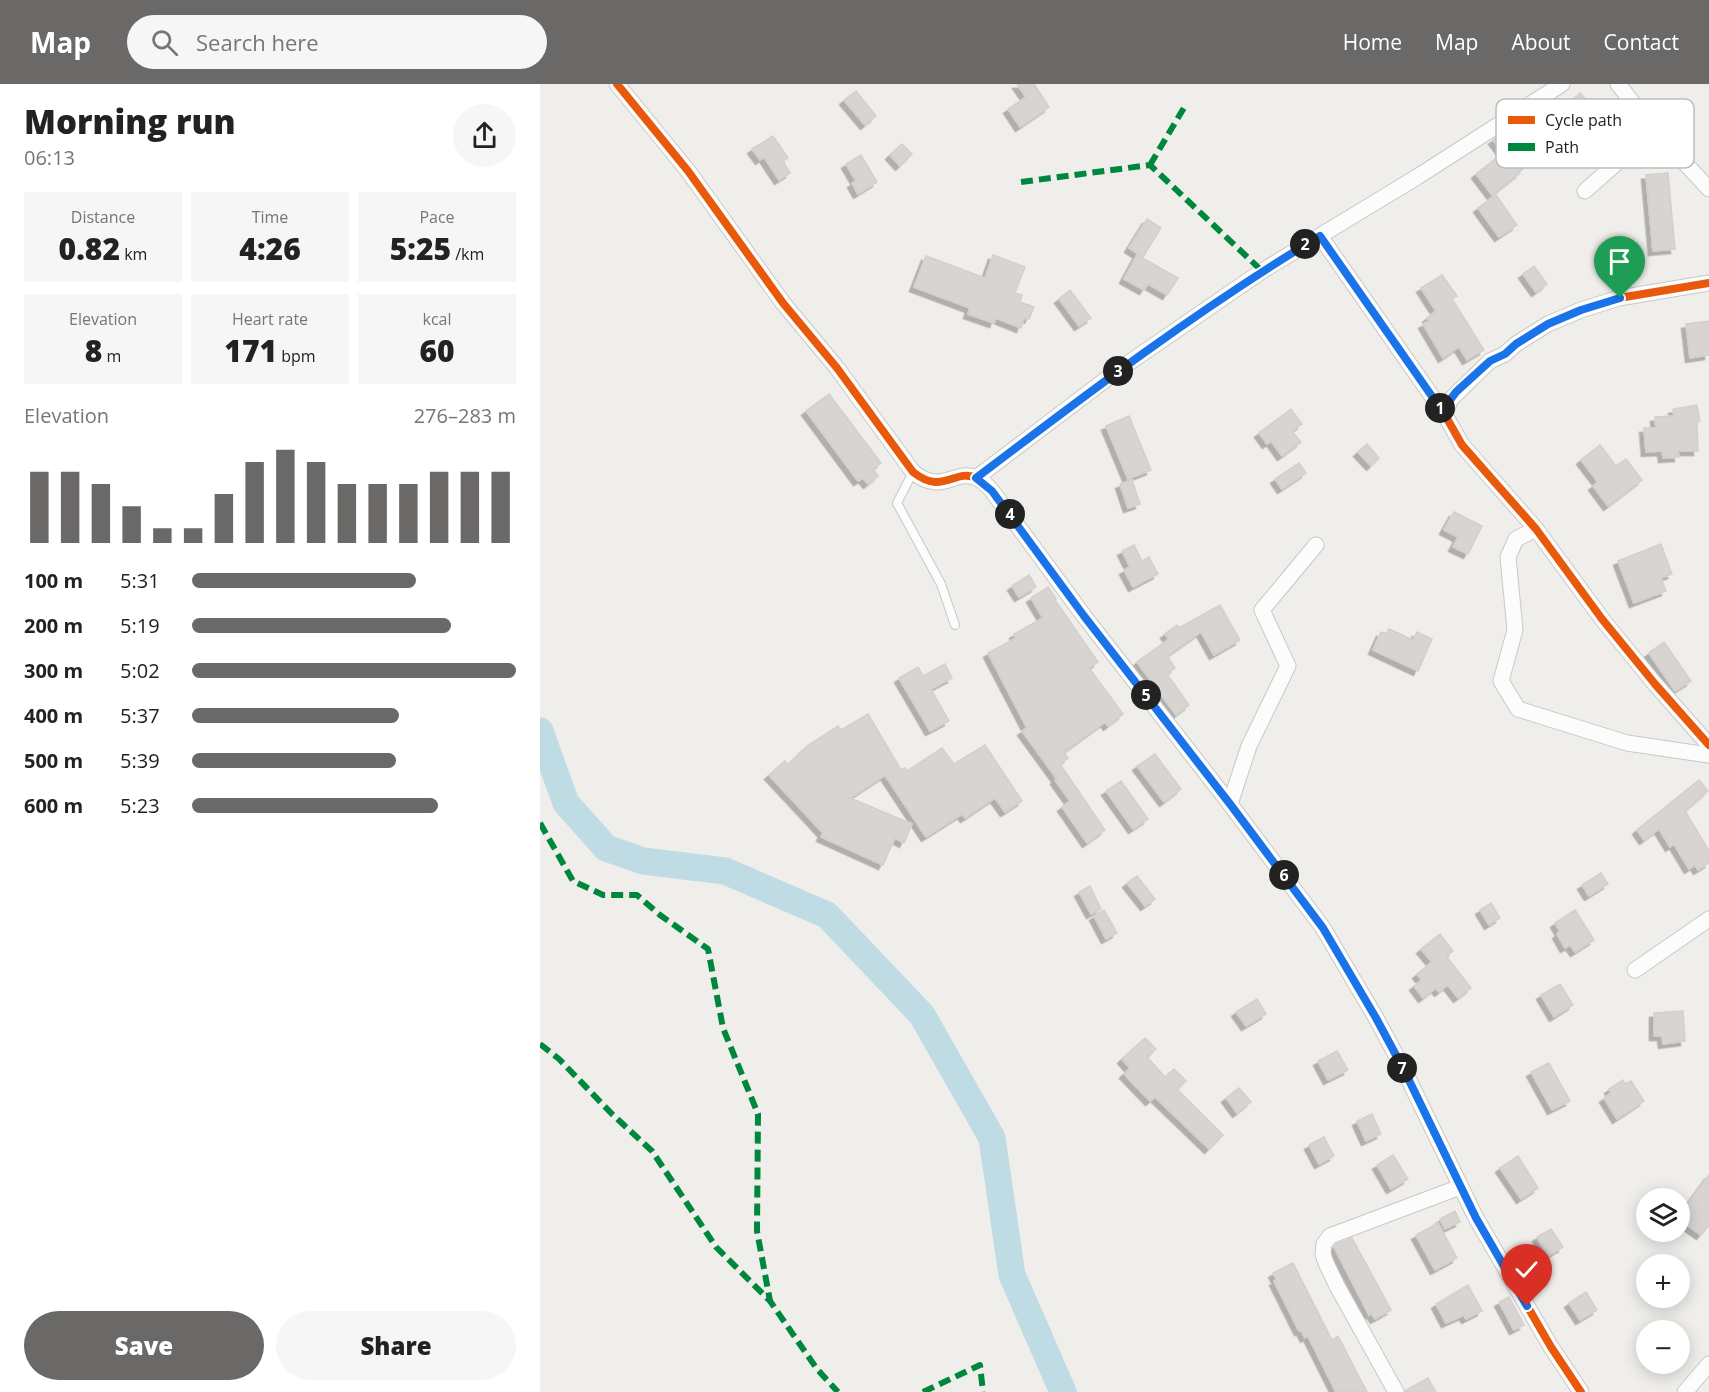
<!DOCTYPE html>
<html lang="en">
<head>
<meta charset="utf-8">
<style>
  body { margin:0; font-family:"Open Sans",sans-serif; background:#f6f6f6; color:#222; height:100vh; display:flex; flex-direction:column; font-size:22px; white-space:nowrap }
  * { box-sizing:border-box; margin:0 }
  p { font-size:20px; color:#767676 }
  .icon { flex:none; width:33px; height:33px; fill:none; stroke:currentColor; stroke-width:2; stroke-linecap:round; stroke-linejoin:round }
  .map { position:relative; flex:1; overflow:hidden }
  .details { display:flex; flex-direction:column; background:#fff; width:540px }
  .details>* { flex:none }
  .fabs { position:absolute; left:1096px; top:1104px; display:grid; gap:12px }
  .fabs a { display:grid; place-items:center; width:54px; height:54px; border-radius:50%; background:#fff; box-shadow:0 3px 15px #0003; font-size:30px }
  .pin { position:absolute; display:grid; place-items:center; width:51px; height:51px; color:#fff; margin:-62px -26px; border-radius:50% 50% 50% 0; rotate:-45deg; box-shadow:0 0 6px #0007 }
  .pin .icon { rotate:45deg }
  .km { position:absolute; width:30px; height:30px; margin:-15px; border-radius:50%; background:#222; color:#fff; font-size:16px; line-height:30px; text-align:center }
  .round { display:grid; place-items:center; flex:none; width:63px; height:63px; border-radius:32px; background:#f6f6f6 }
  .overview { display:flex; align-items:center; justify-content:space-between; height:102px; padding:0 24px }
  h1 { font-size:33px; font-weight:800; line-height:45px }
  .figures { display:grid; grid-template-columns:repeat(3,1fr); gap:9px; height:102px; padding:6px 24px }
  .figures div { display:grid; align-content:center; border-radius:0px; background:#f6f6f6; text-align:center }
  .figures b { font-size:30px; font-weight:800 }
  .figures small { font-size:16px; font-weight:400 }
  .figures p { font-size:16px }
  .chart { height:168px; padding:12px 24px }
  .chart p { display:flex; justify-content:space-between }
  .chart svg { width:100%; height:108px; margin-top:6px; stroke:#6a6968; stroke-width:6 }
  .button { display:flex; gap:12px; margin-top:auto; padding:12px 24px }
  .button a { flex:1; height:69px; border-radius:36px; background:#6a6968; color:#fff; font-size:24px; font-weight:800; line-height:69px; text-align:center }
  .button a+a { background:#f6f6f6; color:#222 }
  ul { padding:0 24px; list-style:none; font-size:20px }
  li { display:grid; grid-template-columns:96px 72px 1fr; align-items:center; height:45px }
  li i { height:15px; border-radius:8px; background:#6a6968 }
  header { display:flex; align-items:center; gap:36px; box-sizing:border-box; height:84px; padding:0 30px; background:#6a6968; color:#fff }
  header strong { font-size:28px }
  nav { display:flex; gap:33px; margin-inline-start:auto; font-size:21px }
  .search { width:420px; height:54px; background:#f6f6f6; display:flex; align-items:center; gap:15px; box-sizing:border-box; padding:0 21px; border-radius:33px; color:#767676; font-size:22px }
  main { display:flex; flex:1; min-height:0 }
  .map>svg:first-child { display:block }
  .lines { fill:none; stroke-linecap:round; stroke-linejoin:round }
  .river { stroke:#bfdbe3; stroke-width:27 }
  .building { fill:#d7d4d2; stroke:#d3d0cc; stroke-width:1.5; filter:url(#shadow) }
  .service-casing { stroke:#c9c8c7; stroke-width:10 }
  .minor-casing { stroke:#c9c8c7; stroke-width:17 }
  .service { stroke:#fdfcfc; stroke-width:8 }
  .minor { stroke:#fdfcfc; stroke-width:15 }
  .quiet { stroke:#00873e; stroke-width:6; stroke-dasharray:12 6; stroke-linecap:butt }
  .cycleway-casing { stroke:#fff; stroke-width:11 }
  .cycleway { stroke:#e8590c; stroke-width:8 }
  .route-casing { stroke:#fff; stroke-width:12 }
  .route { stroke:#1a73e8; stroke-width:8 }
  .key { fill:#fff; stroke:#bdbdbd; stroke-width:1.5 }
  .key-label { font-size:16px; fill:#222 }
</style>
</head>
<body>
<header>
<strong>Map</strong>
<div class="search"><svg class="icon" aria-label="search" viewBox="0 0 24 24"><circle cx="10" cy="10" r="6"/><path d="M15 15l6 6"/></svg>Search here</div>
<nav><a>Home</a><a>Map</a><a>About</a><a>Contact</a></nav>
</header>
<main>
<section class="details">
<div class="overview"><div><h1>Morning run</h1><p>06:13</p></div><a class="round"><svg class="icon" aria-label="share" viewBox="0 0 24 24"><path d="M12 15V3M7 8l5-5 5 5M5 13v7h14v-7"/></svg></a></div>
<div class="figures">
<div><p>Distance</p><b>0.82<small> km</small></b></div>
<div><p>Time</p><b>4:26</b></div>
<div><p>Pace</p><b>5:25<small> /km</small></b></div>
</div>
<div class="figures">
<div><p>Elevation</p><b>8<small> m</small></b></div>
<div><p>Heart rate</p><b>171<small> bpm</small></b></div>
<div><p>kcal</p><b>60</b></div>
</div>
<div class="chart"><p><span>Elevation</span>276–283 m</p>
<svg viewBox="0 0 160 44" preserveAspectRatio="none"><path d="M5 44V15M15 44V15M25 44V20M35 44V29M45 44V38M55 44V38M65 44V24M75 44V11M85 44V6M95 44V11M105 44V20M115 44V20M125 44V20M135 44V15M145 44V15M155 44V15"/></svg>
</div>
<ul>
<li><b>100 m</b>5:31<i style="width:69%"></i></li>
<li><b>200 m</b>5:19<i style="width:80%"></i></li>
<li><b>300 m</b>5:02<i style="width:100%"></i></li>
<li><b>400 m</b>5:37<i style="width:64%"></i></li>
<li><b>500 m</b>5:39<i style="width:63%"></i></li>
<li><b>600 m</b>5:23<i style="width:76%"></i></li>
</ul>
<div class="button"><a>Save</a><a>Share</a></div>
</section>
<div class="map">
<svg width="1169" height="1308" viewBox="0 0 1169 1308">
  <defs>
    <filter id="shadow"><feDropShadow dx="-4.5" dy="4.5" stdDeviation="0" flood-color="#0004"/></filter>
  </defs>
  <rect width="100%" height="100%" fill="#f0eeeb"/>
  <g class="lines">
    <polyline class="river" points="0,647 26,719 66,764 103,777 185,787 287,831 382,931 452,1054 472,1191 523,1308"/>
  </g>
  <g class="building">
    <polygon points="477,0 494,0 509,23 480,43 468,25 486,13"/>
    <polygon points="316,7 336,32 325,41 304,16"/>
    <polygon points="1040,9 1051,21 1013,54 1004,44"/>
    <polygon points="963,49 987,80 978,87 980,89 952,111 936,90 963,69 953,56"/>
    <polygon points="233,52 248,74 243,77 250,89 239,96 224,73 220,76 212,65"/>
    <polygon points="362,60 372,70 360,82 350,71"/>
    <polygon points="321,71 337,98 318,110 312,99 316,97 306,80"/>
    <polygon points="1128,89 1135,165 1113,167 1106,91"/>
    <polygon points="956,111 977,141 959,153 938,124"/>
    <polygon points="607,135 621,144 603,173 589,164"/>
    <polygon points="453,171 485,183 475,209 482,211 480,218 494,223 489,235 484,234 481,244 456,234 454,239 428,230 430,224 374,203 386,172 445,194"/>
    <polygon points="597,171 638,194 627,211 608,200 604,206 584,195"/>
    <polygon points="994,182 1007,200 996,208 983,190"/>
    <polygon points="902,191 917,212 912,215 944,266 927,276 919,263 903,274 883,240 889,237 887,234 896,227 881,204"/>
    <polygon points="530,206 551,234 539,242 519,215"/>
    <polygon points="1169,237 1169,271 1150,274 1146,240"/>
    <polygon points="289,310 341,379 333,385 338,392 328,400 323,394 318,397 266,327"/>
    <polygon points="1157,321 1160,337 1157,338 1158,367 1138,367 1139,373 1123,374 1122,367 1106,368 1104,344 1116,344 1115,333 1134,332 1133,325"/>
    <polygon points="751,325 762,340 752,347 761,358 742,372 731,357 727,360 719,349"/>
    <polygon points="589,332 611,386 588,395 566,342"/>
    <polygon points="827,360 839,374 831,382 818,368"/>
    <polygon points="1060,361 1076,382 1086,375 1102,396 1068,422 1053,402 1058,398 1041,376"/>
    <polygon points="759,379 766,389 742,405 735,395"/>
    <polygon points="592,396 600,420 588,424 580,400"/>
    <polygon points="914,428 942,442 928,470 913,463 918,453 904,446"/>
    <polygon points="1121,460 1132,490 1121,494 1126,507 1094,519 1078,477"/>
    <polygon points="594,461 602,477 609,473 618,490 593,503 584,486 590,483 582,467"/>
    <polygon points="489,491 496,503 479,513 472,502"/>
    <polygon points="508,503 516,515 515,516 558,578 549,584 583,630 568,642 565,638 524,668 528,674 520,680 565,746 547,759 522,723 530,717 515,696 517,695 482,647 487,644 448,569 476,554 474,550 503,534 491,514"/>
    <polygon points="680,521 700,556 674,571 661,548 627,572 635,584 627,590 649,621 636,631 597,578 629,555 625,550 637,541 639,544"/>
    <polygon points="849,545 873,556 877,548 892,555 878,587 833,566 841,548 846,550"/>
    <polygon points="1124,558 1151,597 1135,607 1109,569"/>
    <polygon points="405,580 412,594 391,605 409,637 390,647 359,594 378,583 383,592"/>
    <polygon points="328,630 361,686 365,684 367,687 402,664 414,680 445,661 482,717 465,728 455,714 425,734 422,730 386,753 345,691 310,714 372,740 364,759 355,754 343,781 281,753 283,749 229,691 245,677 248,681 267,662 298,642 301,646"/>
    <polygon points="615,670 641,705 624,718 597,682"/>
    <polygon points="1159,696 1168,707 1145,727 1169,767 1169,779 1158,786 1155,781 1149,785 1134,760 1130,763 1119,745 1104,756 1097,746"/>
    <polygon points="581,697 608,735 593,745 566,707"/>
    <polygon points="1061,789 1068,800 1049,812 1042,801"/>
    <polygon points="597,792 615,815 605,822 587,799"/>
    <polygon points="550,802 561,825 551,830 539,808"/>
    <polygon points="951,819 960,834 949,841 940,826"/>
    <polygon points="564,826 577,849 566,855 554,832"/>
    <polygon points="1035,826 1054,856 1035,868 1030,861 1025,864 1017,850 1020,848 1015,839"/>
    <polygon points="900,850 913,867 906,872 931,904 918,914 908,901 899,908 896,904 883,914 874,902 882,896 877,890 892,878 881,865"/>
    <polygon points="1020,900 1033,921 1014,933 1001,911"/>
    <polygon points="717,915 726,930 706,942 696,928"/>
    <polygon points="1143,927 1145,957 1123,960 1122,952 1114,952 1114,929"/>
    <polygon points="605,954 616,965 607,973 625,993 634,985 646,997 637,1005 683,1051 669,1065 615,1013 610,1017 584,990 590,984 582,975"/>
    <polygon points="797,967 808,986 788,996 778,977"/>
    <polygon points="1009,979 1030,1017 1012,1026 991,988"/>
    <polygon points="1083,996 1085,1000 1091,997 1104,1017 1077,1035 1064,1014 1071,1009 1069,1005"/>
    <polygon points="699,1004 711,1018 697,1029 686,1014"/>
    <polygon points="832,1030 841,1050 826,1057 817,1037"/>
    <polygon points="784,1053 794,1072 779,1080 769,1061"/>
    <polygon points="853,1071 868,1095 851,1105 837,1081"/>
    <polygon points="978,1072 998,1104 981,1115 960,1084"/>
    <polygon points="1169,1091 1169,1141 1161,1151 1140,1136 1140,1131"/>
    <polygon points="915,1127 920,1138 905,1145 900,1135"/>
    <polygon points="898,1139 917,1174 895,1186 876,1151"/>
    <polygon points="1011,1145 1023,1163 1008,1172 997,1153"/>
    <polygon points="812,1154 851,1226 835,1235 831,1229 829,1231 794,1163 796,1160"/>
    <polygon points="753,1179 792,1256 798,1252 827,1308 796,1308 768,1252 765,1254 761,1246 759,1247 734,1197 737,1196 733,1189"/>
    <polygon points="928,1201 942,1227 926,1235 924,1231 906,1239 896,1220"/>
    <polygon points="1046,1208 1057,1226 1040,1236 1029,1219"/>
    <polygon points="969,1213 984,1241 974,1246 959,1218"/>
    <polygon points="888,1294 896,1308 866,1308 865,1307"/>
  </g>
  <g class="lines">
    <g class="service-casing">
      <polyline id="service" points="373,388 357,419 401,500 415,541"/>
    </g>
    <g class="minor-casing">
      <g id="minor">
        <path d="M 77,0 L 148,87 L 243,219 L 297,284 L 373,388 C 403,412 414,384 437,394 C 443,397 448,402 452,407 L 544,532 L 690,720 L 783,844 L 836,934 L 864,986 L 936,1134 L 1011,1263 L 1041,1308"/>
        <polyline points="1078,0 1114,46 1169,105"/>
        <polyline points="1045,107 1114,46"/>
        <polyline points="780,152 905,331"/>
        <polyline points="1169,199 1079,214 1041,226 1008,240 976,260 965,270 950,277 910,316 905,331 922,361 996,445 1062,535 1115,600 1169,661"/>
        <polyline points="436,394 577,287 722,187 877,93 1022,0"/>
        <polyline points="996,445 976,455 968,473 975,546 961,597 978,625 1087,659 1169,671"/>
        <polyline points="690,720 709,662 748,582 722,526 776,461"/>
        <polyline points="1095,886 1169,835"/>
        <polyline points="856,1308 797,1202 786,1179 783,1170 784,1160 790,1152 920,1103"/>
        <polyline points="1145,1308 1169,1280"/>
      </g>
    </g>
    <use href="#service" class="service"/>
    <use href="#minor" class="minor"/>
    <g class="quiet">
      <polyline points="610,81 645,22"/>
      <polyline points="481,98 610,81 722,187"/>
      <polyline points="0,739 33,797 63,811 97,811 120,831 168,865 183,944 218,1030 217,1147 230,1217"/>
      <polyline points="0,960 19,975 72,1030 112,1067 176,1163 230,1217 277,1285 298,1308"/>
      <polyline points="383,1308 440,1281 443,1308"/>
    </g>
    <g class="cycleway-casing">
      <g id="cycleway">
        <path d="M 77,0 L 148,87 L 243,219 L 297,284 L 373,388 C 403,412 414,384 437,394 C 443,397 448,402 452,407 L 544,532 L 690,720 L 783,844 L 836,934 L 864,986 L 936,1134 L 1011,1263 L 1041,1308"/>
        <polyline points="1169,199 1079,214 1041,226 1008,240 976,260 965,270 950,277 910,316 905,331 922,361 996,445 1062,535 1115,600 1169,661"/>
      </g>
    </g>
    <use href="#cycleway" class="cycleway"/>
  </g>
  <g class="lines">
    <g class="route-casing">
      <path id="route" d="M 987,1222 L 936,1134 L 864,986 L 836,934 L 783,844 L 690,720 L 544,532 L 452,407 L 436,394 C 548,309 660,224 780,152 L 905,331 L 910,316 L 916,308 L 950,277 L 965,270 L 976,260 L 1008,240 L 1041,226 L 1080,214"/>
    </g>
    <use href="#route" class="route"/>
  </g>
  <rect x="956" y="15" width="198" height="69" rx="9" class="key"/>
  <rect x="968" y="32" width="27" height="8" fill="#e8590c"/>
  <rect x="968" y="59" width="27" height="8" fill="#00873e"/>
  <g class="key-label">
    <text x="1005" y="42">Cycle path</text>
    <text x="1005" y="69">Path</text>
  </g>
</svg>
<div class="fabs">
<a><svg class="icon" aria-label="layers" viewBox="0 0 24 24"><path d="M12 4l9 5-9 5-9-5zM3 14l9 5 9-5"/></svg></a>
<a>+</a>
<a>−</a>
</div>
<div class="pin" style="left:1080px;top:214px;background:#1e9e55"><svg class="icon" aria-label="arrive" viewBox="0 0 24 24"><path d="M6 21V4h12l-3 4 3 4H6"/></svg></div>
<div class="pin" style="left:987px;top:1222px;background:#d93025"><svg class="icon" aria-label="check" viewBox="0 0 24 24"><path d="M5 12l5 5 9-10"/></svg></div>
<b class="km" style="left:900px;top:324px">1</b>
<b class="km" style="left:765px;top:160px">2</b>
<b class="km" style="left:578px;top:287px">3</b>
<b class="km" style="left:470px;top:430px">4</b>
<b class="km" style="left:606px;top:611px">5</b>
<b class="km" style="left:744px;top:791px">6</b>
<b class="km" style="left:862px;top:984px">7</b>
</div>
</main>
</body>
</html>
